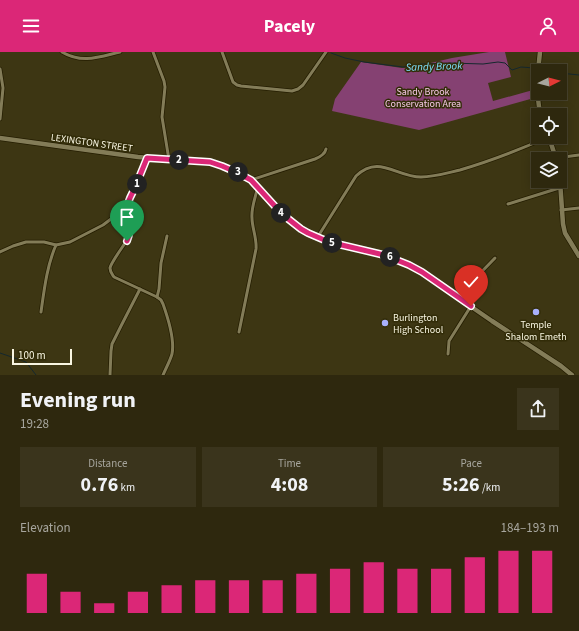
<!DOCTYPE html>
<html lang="en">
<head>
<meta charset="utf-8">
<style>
  body { margin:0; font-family:"Source Sans 3",sans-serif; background:#3a341c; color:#f1f3f6; height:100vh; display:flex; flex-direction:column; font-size:15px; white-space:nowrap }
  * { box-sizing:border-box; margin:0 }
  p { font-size:13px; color:#a7a69e }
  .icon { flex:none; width:22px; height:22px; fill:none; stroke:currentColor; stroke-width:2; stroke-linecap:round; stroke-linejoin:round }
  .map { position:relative; height:323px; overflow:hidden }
  .details { display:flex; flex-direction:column; background:#2e280e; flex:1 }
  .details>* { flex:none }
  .needle { width:26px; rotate:84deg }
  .tools { position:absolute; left:531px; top:12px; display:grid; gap:8px }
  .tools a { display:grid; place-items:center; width:36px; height:36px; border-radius:0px; background:#2e280e; box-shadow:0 2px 10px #0003,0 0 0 1px #49442e; font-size:20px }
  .scale { position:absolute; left:12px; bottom:10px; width:60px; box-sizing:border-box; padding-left:4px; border:2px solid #f9f6e2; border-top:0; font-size:11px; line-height:14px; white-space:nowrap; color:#f9f6e2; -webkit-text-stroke:3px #322c08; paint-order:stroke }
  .pin { position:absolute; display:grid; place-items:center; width:34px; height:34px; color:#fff; margin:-41px -17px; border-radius:50% 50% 50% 0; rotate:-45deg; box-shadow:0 0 4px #0007 }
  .pin .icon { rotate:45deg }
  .km { position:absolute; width:20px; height:20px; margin:-10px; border-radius:50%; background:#222; color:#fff; font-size:11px; line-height:20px; text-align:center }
  .round { display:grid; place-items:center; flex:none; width:42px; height:42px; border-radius:0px; background:#3a341c }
  .summary { display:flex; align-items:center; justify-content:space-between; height:68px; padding:0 20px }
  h1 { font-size:22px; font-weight:700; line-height:30px }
  .stats { display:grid; grid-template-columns:repeat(3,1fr); gap:6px; height:68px; padding:4px 20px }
  .stats div { display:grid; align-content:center; border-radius:0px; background:#3a341c; text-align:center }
  .stats b { font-size:20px; font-weight:700 }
  .stats small { font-size:11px; font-weight:400 }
  .stats p { font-size:11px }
  .chart { height:112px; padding:8px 20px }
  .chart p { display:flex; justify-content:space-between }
  .chart svg { width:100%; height:72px; margin-top:4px; stroke:#db2777; stroke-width:6 }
  header { display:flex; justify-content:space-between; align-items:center; height:52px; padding:0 20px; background:#db2777; color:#fff; font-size:18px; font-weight:700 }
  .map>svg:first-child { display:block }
  .green { fill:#854172 }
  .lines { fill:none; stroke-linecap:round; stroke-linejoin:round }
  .stream { stroke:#15282e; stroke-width:1 }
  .street-casing { stroke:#241d00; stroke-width:4.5 }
  .secondary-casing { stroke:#241d00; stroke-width:6 }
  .street { stroke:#837c58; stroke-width:3 }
  .secondary { stroke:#837c58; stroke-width:4.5 }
  .route-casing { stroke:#fff; stroke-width:8 }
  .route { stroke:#db2777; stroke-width:5 }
  .poi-dot { fill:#a8b0fc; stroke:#322c08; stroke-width:1.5 }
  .labels { text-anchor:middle; stroke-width:3; stroke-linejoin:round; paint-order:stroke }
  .park-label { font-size:10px; fill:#f7c9e8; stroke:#322c08 }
  .street-label { font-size:10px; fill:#f9f6e2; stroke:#322c08 }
  .poi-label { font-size:10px; fill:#f9f6e2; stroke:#322c08; text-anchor:start }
  .water-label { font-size:11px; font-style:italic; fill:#7ee0fc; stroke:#322c08 }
</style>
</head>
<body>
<header><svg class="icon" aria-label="menu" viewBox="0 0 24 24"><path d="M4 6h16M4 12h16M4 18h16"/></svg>Pacely<svg class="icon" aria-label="person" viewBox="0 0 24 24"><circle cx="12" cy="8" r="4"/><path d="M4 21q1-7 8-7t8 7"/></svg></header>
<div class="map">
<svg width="579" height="323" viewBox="0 0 579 323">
  <rect width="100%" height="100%" fill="#3d3613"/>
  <polygon class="green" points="489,0 505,0 511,25 488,31 493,49 533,38 534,46 419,78 332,59 335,47 361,10 402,16 409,16 452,6"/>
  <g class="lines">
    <g class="stream">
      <polyline points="331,1 345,6 364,10 403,15 422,12 450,11 483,12 498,10 505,11 512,18 521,15 534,16"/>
      <polyline points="560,21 579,23"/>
      <polyline points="0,301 26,310 36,323"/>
    </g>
    <g class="street-casing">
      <g id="street">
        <path d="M 62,0 C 82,12 99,5 120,0"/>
        <polyline points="153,0 164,29 165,35 162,65 169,108"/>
        <polyline points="222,0 233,30 237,33 241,34 292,39 298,37 303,33 326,0"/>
        <polyline points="0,17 3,36 0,67"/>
        <path d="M 147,106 L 136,134 L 128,150 L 127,157 L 129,180 L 129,185 C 125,192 111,210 110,216 C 110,220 112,222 114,225 L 157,245 L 161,248 L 163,252 C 168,266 175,287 172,302 C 170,309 166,316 163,323"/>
        <polyline points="556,106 579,103"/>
        <path d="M 251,128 L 315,107 C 320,105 325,102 326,97"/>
        <polyline points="508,152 556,137 560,136"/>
        <polyline points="561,158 579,156"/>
        <path d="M 317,186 L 356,124 C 379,102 396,125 421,125 C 434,125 447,121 460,118 C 491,109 519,98 548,85"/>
        <polyline points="0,200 13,194 26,190 44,190 56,193 70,190 103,173 127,155"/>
        <polyline points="157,245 159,237 161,211 167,184"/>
        <polyline points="457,245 495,206"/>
        <path d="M 41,260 C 44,239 47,213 56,193"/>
        <path d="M 239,280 L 256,197 C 257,186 252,176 252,166 C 251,155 256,144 258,134"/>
        <polyline points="448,302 449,289 471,254"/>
        <polyline points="110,323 111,299 112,292 121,274 140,237"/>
      </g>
    </g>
    <g class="secondary-casing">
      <g id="secondary">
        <polyline points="538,19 540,0"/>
        <path d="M 538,23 C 537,36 537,50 541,63"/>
        <polyline points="549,85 556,107"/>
        <polyline points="0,86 138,105 210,111 229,117 251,128 282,162 301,177 323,188 337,193 384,203 399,208 415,216 492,269 561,314 572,323"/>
        <polyline points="560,129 563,172 565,181 579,204"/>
      </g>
    </g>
    <use href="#street" class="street"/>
    <use href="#secondary" class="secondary"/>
  </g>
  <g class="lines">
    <g class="route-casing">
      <path id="route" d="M 127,189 C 133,177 125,165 128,152 C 129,146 133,141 135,135 C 139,126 143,116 147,106 L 210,110 L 222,114 L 236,120 L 251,128 L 282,162 L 301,177 L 308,181 L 329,190 L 384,203 L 409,213 L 422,220 L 471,254"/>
    </g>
    <use href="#route" class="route"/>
  </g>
  <g class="poi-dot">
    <circle cx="536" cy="260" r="4"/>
    <circle cx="385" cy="271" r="4"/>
  </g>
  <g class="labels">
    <g class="park-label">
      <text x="423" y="43">Sandy Brook<tspan x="423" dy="12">Conservation Area</tspan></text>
    </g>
    <g class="street-label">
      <text transform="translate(92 90) rotate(8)" y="4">LEXINGTON STREET</text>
    </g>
    <g class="poi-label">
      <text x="393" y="269">Burlington<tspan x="393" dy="12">High School</tspan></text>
      <text x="536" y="276" text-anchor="middle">Temple<tspan x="536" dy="12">Shalom Emeth</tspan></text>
    </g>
    <g class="water-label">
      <text transform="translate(434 14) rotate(-2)" y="4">Sandy Brook</text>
    </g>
  </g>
</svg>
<div class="tools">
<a><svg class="needle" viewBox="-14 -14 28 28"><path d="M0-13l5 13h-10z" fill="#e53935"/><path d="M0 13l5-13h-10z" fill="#a7a69e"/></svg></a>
<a><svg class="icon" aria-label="locate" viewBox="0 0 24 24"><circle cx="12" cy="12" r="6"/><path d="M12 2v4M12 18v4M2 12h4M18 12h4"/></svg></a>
<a><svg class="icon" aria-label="layers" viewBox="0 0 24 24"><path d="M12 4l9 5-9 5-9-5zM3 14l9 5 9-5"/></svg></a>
</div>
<div class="scale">100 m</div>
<div class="pin" style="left:127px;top:189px;background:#1e9e55"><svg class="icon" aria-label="arrive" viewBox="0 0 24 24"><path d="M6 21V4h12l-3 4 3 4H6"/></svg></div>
<div class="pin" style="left:471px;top:254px;background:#d93025"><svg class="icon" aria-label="check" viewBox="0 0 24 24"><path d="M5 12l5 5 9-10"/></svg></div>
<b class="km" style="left:137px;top:132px">1</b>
<b class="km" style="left:179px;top:108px">2</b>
<b class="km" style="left:238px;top:120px">3</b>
<b class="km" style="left:281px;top:161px">4</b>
<b class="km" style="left:332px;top:191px">5</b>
<b class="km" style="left:390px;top:205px">6</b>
</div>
<section class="details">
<div class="summary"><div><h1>Evening run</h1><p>19:28</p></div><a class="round"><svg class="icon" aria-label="share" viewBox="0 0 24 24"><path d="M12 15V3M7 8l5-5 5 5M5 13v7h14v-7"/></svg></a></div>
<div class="stats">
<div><p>Distance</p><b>0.76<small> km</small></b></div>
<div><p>Time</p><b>4:08</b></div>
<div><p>Pace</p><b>5:26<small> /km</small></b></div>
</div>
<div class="chart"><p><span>Elevation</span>184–193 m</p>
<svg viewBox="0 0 160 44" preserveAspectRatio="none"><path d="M5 44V20M15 44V31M25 44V38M35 44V31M45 44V27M55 44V24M65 44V24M75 44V24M85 44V20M95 44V17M105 44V13M115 44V17M125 44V17M135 44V10M145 44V6M155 44V6"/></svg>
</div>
</section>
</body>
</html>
